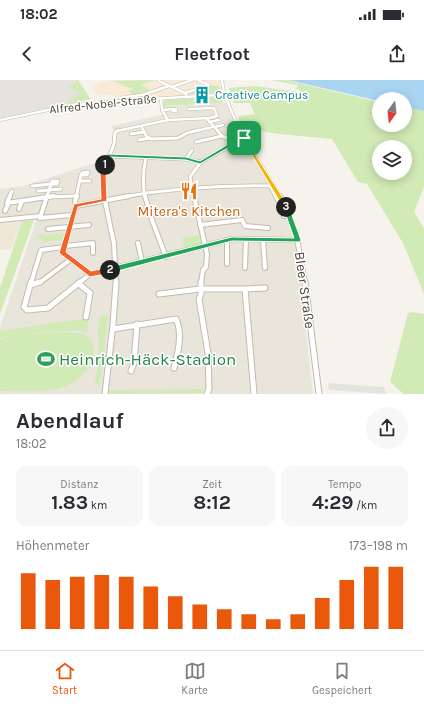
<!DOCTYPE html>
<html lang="de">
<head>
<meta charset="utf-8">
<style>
  body { margin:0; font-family:Karla,sans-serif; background:#f7f7f7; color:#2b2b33; height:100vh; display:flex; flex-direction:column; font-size:15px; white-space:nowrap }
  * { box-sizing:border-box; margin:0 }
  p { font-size:13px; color:#7c7c81 }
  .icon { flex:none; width:22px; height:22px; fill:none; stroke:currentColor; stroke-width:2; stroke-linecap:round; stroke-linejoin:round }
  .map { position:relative; height:314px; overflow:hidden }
  .side { display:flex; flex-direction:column; background:#fff; flex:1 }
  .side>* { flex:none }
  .needle { width:26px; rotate:195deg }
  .tools { position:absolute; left:372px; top:12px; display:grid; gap:8px }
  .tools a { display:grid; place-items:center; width:40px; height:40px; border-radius:50%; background:#fff; box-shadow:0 2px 10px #0003; font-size:20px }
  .pin { position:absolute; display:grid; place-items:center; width:34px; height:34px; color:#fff; margin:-17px; border-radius:8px; box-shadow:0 2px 6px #0006 }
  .km { position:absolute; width:20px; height:20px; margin:-10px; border-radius:50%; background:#222; color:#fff; font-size:11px; line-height:20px; text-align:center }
  .round { display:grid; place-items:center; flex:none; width:42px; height:42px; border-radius:21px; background:#f7f7f7 }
  .summary { display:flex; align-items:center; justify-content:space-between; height:68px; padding:0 16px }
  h1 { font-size:22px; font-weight:700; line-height:30px }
  .figures { display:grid; grid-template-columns:repeat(3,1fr); gap:6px; height:68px; padding:4px 16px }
  .figures div { display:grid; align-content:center; border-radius:10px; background:#f7f7f7; text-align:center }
  .figures b { font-size:20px; font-weight:700 }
  .figures small { font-size:11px; font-weight:400 }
  .figures p { font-size:11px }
  .chart { height:112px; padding:8px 16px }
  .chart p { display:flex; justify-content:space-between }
  .chart svg { width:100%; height:72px; margin-top:4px; stroke:#ea580c; stroke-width:6 }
  .status { display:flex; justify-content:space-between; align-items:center; height:28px; padding:0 20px; background:#fff; direction:ltr }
  .status svg { height:11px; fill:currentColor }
  header { display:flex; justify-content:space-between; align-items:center; height:52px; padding:0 16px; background:#fff; font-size:18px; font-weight:700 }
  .menu { display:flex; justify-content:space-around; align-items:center; height:56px; border-top:1px solid #e1e1e2; background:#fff; font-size:11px; color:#7c7c81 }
  .menu a { display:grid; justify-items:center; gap:2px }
  .menu .current { color:#ea580c }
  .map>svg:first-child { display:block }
  .residential { fill:#eae5da }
  .commercial { fill:#f7ead8 }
  .industrial { fill:#e6e2dd }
  .education { fill:#efe8d6 }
  .green { fill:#d2eab5; fill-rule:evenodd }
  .parking { fill:#e5e3e0 }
  .water { fill:#a9d4f2 }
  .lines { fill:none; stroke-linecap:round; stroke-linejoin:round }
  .minor-far3-casing { stroke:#c2bbae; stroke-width:3.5 }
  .minor-far2-casing { stroke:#c2bbae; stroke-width:4.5 }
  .minor-far1-casing { stroke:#c2bbae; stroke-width:6 }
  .minor-casing { stroke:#c2bbae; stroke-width:7 }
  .minor-far3 { stroke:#fff; stroke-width:2.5 }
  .minor-far2 { stroke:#fff; stroke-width:3 }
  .minor-far1 { stroke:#fff; stroke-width:4 }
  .minor { stroke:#fff; stroke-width:5 }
  .split-1 { fill:#22a559; stroke:#fff }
  .split-2 { fill:#f0652b; stroke:#fff }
  .split-3 { fill:#22a559; stroke:#fff }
  .split-4 { fill:#f5b400; stroke:#fff }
  .labels { text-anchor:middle; stroke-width:3; stroke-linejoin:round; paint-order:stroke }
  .far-culture-label { font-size:12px; fill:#0d838f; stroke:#fff; text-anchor:start }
  .far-street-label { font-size:12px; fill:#4b4439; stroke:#fff }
  .food-label { font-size:14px; fill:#c56008; stroke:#fff }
  .street-label { font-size:14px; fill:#4b4439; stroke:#fff }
  .near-leisure-label { font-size:17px; fill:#27864d; stroke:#fff; text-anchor:start }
</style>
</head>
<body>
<div class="status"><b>18:02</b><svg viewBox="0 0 49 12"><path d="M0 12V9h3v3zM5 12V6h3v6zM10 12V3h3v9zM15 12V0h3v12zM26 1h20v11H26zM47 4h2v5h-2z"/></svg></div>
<header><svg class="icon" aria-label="back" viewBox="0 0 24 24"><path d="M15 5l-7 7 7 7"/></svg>Fleetfoot<svg class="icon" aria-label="share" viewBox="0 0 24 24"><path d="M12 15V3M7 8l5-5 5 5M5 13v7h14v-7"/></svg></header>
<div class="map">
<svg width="424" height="314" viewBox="0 0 424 314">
  <rect width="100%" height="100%" fill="#f6f3ec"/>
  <polygon class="residential" points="225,23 242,57 287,129 296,160 313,314 0,314 0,247 38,135 0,138 0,109 23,106 101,81 108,81 118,58 111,46 166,34 163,26"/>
  <polygon class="commercial" points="111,0 219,0 222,12 217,15 184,15 180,16 121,20 110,14 98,16 91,6"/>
  <polygon class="industrial" points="0,0 78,0 91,19 0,38"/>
  <g class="education">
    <polygon points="237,46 242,57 231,58 228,55 223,55 217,50"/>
    <polygon points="22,141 11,169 0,170 0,143"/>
  </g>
  <g class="green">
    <polygon points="78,0 90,19 50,27 67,22 81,12 68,8"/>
    <polygon points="155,0 143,4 142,6 151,10 135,15 128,11 133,9 112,1"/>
    <path d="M 271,0 L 285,0 L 379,22 L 379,45 L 405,45 L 405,27 L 424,31 L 424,107 L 414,132 L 424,148 L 424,214 L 403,163 L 367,104 L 358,102 L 332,59 L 270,53 L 241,45 L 238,36 L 255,34 L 250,23 L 234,23 L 229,8 L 254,6 L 300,12 L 300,10 L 296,9 L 298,5 ZM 379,67 L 405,67 L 405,93 L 379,93 Z"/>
    <polygon points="211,5 220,7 220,13 188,14"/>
    <polygon points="220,17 222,18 223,23 163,26 164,20"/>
    <polygon points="34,140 0,234 0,208 22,141"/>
    <polygon points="66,149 65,164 62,164 63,159 41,163 42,159 30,160 36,158 37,155 45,154 44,157 49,155 65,153"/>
    <polygon points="201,155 203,165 186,170 182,158"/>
    <polygon points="413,232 424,234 424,314 404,314 390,302 408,233"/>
    <polygon points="108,235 101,298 99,306 97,305 95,299 99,281 98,248 100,236"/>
    <path d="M 87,238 L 88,248 L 86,253 L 77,250 L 12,255 C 24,254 37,254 49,253 C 72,252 103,248 91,282 C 87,293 75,303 64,307 C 49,313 17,311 0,311 L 0,260 L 10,255 L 0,258 L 0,251 Z"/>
    <polygon points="203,309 203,313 109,314 109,310"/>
  </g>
  <g class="parking">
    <polygon points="68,11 81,12 67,22 58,21 53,24 49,23"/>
    <polygon points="328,303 384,307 386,314 329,310"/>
  </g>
  <polygon class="water" points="288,0 424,0 424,31 405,27 405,19 379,19 379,21"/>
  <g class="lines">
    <g class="minor-far3-casing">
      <g id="minor-far3">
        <polyline points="222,0 224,14"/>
        <polyline points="159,1 185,13 186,15"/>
        <polyline points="172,7 192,0"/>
        <polyline points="185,13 209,5 198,0"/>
        <polyline points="225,16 240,51"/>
        <polyline points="189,17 183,17 220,15"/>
        <polyline points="161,19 162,30 168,40"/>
        <polyline points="125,21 125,17 142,15 169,6"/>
        <rect x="173" y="29" width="3" height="2"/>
        <polyline points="162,30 173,29"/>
        <polyline points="206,38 218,51"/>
        <polyline points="0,40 77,24 183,17"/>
        <polyline points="209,42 219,40"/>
        <polyline points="141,46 144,51"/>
        <polyline points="214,47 223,45"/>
        <polyline points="117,51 168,40 210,38 217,36 214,28 189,29"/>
        <polyline points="195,51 213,47"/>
      </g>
    </g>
    <g class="minor-far2-casing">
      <g id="minor-far2">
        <polyline points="143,50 147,57 152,59 178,58 187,53 199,50"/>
        <polyline points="217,50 222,56"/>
        <polyline points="239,50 280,117"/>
        <polyline points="131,54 144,52"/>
        <polyline points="139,60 149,58"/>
        <polyline points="196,62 222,56 230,59"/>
        <polyline points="108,76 186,79 201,82"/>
        <polyline points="186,79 192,70"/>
        <polygon points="88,92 87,95 81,95 82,93"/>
        <polygon points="52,101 58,101 57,104 51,104"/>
        <polyline points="79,101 90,101"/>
        <polyline points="270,105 276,117"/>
        <polyline points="32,106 51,104"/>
        <polyline points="38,111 61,109"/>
        <polyline points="9,117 12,111"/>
        <polyline points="47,117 51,104"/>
        <polyline points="47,117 77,116"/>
        <polyline points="76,117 81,95"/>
        <polyline points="104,117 104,90 114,64 115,53 118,50"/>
        <path d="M 123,117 C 173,108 223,105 274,106"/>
        <path d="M 145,117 C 142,103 143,91 146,77"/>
        <polyline points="194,117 190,97 201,82 244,58"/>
      </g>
    </g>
    <g class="minor-far1-casing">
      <g id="minor-far1">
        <polyline points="10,116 7,123 54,116"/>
        <polyline points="47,116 40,138 72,135"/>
        <polyline points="77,116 75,121 76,126 63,173 90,194 232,159 298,160"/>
        <polyline points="104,116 114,164 116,203"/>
        <polyline points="145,116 152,140 166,177"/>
        <polyline points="194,116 207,174 206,187 203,190 201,203"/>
        <polyline points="276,116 285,134 284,136"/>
        <polyline points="280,116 296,153 305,203"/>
        <polyline points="76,126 129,116"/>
        <polyline points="19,129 22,121"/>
        <polyline points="5,131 9,122"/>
        <polyline points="0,140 41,136"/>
        <polyline points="200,145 242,140 245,146 268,148"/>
        <polyline points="48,149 89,145"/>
        <polyline points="227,160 227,184"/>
        <polyline points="263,160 265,188"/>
        <polyline points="138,163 142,182"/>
        <polyline points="65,166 93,163 93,173"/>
        <polyline points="245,188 246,159"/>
        <polyline points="31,203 41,170 64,167"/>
        <polyline points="39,203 70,180"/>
        <polyline points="79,203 90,194"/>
      </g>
    </g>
    <g class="minor-casing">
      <g id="minor">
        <polyline points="31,202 24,227 27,230 48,228 80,202"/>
        <polyline points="201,202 201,214 199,219 208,273 209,309 207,314"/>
        <polyline points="305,202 319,314"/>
        <polyline points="79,204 90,213 86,237"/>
        <polyline points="30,205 40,202"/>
        <polyline points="245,209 265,208"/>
        <polyline points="159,214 200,209 245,209 254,314"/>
        <path d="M 113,249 L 176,239 C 183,253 178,273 174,288"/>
        <polyline points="131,291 134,283 137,244"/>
        <polyline points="105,314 113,244 116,202"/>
      </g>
    </g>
    <use href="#minor-far3" class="minor-far3"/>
    <use href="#minor-far2" class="minor-far2"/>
    <use href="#minor-far1" class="minor-far1"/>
    <use href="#minor" class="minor"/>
  </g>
  <polygon class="split-1" points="244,57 246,59 240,61 200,84 186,80 110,77 107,86 103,85 106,76 108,74 186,77 200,81 237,59"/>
  <polygon class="split-2" points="105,83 108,85 106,94 107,121 78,127 66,172 91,191 110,187 113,190 110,193 90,197 59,173 74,124 101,119 100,94 103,85"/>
  <polygon class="split-3" points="284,126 289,127 301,160 300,162 232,161 110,193 106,190 110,187 232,157 294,158 283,127"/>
  <polygon class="split-4" points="244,57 289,127 288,129 283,127 242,58"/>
  <defs>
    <g id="building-bare" transform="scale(1.38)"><path d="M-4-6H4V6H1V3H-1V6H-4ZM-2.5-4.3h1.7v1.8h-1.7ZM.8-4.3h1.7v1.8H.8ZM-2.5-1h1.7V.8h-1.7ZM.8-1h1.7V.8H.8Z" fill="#0f9aa8" stroke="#fff" stroke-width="2.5" paint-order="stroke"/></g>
    <g id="restaurant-bare" transform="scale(1.38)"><path d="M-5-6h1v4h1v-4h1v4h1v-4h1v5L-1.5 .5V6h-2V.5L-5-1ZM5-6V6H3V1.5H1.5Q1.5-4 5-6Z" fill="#e8710a" stroke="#fff" stroke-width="2.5" paint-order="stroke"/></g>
    <g id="stadium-bare" transform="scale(1.38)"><path d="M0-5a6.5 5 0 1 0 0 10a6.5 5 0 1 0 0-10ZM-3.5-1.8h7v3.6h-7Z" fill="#2e9e5b" stroke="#fff" stroke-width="2.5" paint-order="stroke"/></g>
  </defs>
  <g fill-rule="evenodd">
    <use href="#building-bare" x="202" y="15"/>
    <use href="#restaurant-bare" x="189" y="111"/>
    <use href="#stadium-bare" x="46" y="279"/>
  </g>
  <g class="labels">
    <g class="far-culture-label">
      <text x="215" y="19">Creative Campus</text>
    </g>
    <g class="far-street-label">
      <text transform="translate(103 24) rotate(-6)" y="4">Alfred-Nobel-Straße</text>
    </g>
    <g class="food-label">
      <text x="189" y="136">Mitera's Kitchen</text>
    </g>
    <g class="street-label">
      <text transform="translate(305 210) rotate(82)" y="5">Bleer Straße</text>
    </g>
    <g class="near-leisure-label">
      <text x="59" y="285">Heinrich-Häck-Stadion</text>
    </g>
  </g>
</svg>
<div class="tools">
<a><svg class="needle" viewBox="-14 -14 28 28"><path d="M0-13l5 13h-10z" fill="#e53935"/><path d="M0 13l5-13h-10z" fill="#7c7c81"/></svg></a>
<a><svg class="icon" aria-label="layers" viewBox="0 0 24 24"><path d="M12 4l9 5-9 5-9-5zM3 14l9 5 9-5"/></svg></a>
</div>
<div class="pin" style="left:244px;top:58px;background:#1e9e55"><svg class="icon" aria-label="arrive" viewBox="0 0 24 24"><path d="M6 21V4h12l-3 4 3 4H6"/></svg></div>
<b class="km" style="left:105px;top:85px">1</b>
<b class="km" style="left:110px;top:190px">2</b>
<b class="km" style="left:286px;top:127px">3</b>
</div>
<section class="side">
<div class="summary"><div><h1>Abendlauf</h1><p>18:02</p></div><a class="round"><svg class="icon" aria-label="share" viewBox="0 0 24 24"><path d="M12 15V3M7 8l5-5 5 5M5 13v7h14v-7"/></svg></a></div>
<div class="figures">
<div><p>Distanz</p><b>1.83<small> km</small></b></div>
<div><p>Zeit</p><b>8:12</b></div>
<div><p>Tempo</p><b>4:29<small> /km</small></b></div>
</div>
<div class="chart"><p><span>Höhenmeter</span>173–198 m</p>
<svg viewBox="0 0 160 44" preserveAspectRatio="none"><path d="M5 44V10M15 44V14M25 44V12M35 44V11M45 44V12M55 44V18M65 44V24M75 44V29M85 44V32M95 44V35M105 44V38M115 44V35M125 44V25M135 44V14M145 44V6M155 44V6"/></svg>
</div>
</section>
<nav class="menu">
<a class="current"><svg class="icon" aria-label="home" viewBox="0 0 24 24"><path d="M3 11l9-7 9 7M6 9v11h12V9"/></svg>Start</a>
<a><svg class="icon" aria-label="map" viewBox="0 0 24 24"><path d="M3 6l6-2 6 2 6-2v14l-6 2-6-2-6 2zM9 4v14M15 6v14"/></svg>Karte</a>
<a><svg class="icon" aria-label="saved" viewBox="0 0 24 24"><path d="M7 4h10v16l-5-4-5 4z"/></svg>Gespeichert</a>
</nav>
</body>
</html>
